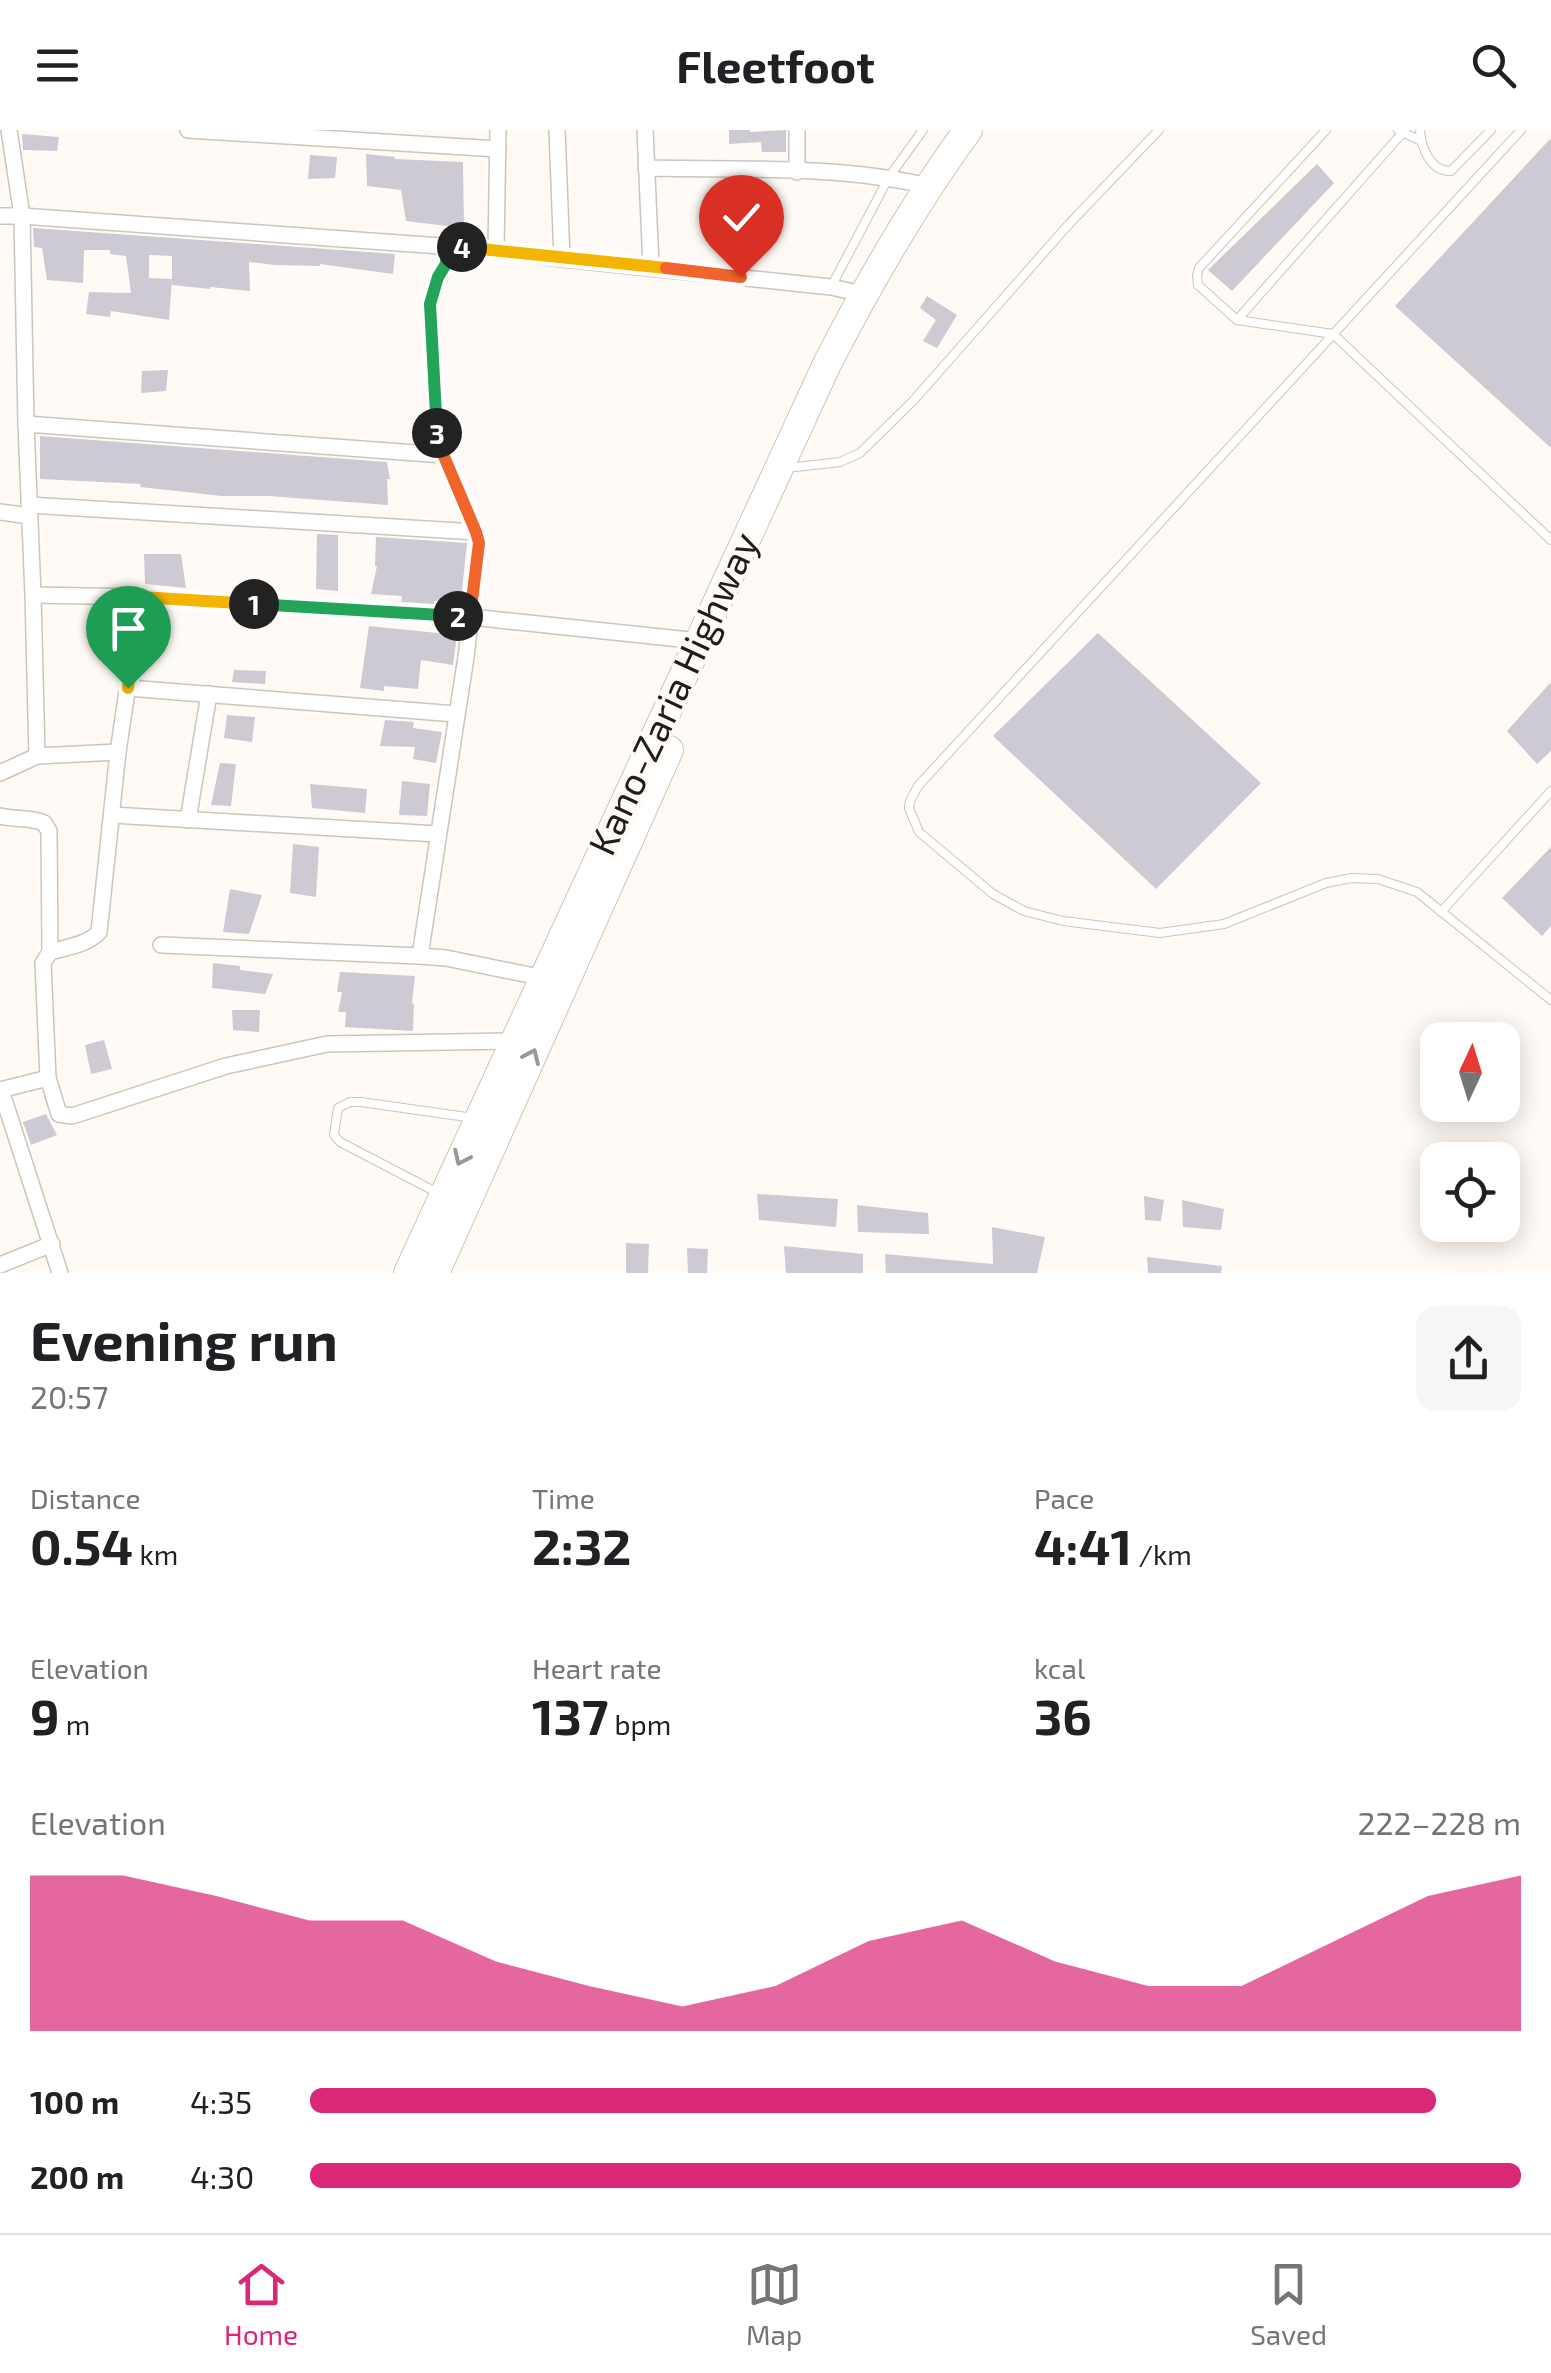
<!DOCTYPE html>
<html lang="en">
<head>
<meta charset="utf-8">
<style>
  body { margin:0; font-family:"Exo 2",sans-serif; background:#f6f6f6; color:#202124; height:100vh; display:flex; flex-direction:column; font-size:38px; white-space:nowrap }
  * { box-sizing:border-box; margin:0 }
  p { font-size:32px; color:#757577 }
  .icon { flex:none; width:55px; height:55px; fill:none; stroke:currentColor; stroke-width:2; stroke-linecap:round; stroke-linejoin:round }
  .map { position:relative; height:1143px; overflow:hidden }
  .sheet { display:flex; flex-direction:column; background:#fff; flex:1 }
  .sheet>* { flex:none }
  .needle { width:65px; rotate:4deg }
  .buttons { position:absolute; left:1420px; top:892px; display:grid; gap:20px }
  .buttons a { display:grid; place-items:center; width:100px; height:100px; border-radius:20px; background:#fff; box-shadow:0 5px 25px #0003; font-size:50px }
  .pin { position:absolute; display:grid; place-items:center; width:85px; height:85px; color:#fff; margin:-102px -42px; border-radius:50% 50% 50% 0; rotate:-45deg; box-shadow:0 0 10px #0007 }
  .pin .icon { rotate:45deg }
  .km { position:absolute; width:50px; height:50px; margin:-25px; border-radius:50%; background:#222; color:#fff; font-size:28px; line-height:50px; text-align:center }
  .round { display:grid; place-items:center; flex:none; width:105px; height:105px; border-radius:20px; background:#f6f6f6 }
  .headline { display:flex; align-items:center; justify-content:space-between; height:170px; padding:0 30px }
  h1 { font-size:55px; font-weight:700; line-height:75px }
  .stats { display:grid; grid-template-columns:repeat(3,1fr); gap:15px; height:170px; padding:10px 30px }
  .stats div { display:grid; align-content:center }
  .stats b { font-size:50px; font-weight:700 }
  .stats small { font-size:28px; font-weight:400 }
  .stats p { font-size:28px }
  .chart { height:280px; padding:20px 30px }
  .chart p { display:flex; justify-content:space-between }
  .chart svg { width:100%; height:180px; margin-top:10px; fill:#db2777; opacity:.7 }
  ul { padding:0 30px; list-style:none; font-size:32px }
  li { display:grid; grid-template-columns:160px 120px 1fr; align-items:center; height:75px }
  li i { height:25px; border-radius:12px; background:#db2777 }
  header { display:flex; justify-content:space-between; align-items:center; height:130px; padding:0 30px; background:#fff; font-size:45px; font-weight:700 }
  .tab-bar { display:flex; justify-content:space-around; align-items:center; height:140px; border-top:2px solid #e0e0e0; background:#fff; font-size:28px; color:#757577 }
  .tab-bar a { display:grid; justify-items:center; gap:5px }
  .tab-bar .current { color:#db2777 }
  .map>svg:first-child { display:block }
  .building { fill:#cecad4 }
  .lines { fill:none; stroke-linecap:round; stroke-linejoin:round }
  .lane-casing { stroke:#ccc5bc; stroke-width:10 }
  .street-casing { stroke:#ccc5bc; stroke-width:18 }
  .highway-casing { stroke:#ccc5bc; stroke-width:30 }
  .lane { stroke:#fff; stroke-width:8 }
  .street { stroke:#fff; stroke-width:15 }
  .highway { stroke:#fff; stroke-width:28 }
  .oneway { stroke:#9a9998 }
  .split-1-casing { stroke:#fff; stroke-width:20 }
  .split-2-casing { stroke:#fff; stroke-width:20 }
  .split-3-casing { stroke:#fff; stroke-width:20 }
  .split-4-casing { stroke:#fff; stroke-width:20 }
  .split-5-casing { stroke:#fff; stroke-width:20 }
  .split-6-casing { stroke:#fff; stroke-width:20 }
  .split-1 { stroke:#f5b400; stroke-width:12 }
  .split-2 { stroke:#22a559; stroke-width:12 }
  .split-3 { stroke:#f0652b; stroke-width:12 }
  .split-4 { stroke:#22a559; stroke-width:12 }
  .split-5 { stroke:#f5b400; stroke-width:12 }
  .split-6 { stroke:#f0652b; stroke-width:12 }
  .labels { text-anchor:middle; stroke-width:8; stroke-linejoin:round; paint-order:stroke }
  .street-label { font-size:38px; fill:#1f1c19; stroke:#fffaf5 }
</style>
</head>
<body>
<header><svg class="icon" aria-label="menu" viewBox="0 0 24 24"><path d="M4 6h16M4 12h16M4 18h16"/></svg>Fleetfoot<svg class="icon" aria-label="search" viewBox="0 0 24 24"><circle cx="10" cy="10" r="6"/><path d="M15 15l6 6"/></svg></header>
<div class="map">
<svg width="1551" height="1143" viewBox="0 0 1551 1143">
  <rect width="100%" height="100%" fill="#fffaf5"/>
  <g class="building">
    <polygon points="729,0 750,0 750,2 786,0 786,22 762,22 761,12 729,14"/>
    <polygon points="22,4 59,7 57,21 23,20"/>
    <polygon points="1551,8 1551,318 1395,176"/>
    <polygon points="366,24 395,27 395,29 463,32 464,98 406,91 401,60 367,56"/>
    <polygon points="310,25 337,27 335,48 308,49"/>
    <polygon points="1317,34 1334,53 1232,161 1208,140"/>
    <polygon points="33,98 395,124 393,144 320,134 320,136 275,135 249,132 250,161 210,157 210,159 172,155 172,126 149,125 149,148 172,149 169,190 111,181 110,187 86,184 89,162 131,163 126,126 110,124 110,120 84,120 83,153 47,150 42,118 34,117"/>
    <polygon points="927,166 957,185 937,218 923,211 936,190 920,178"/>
    <polygon points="168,240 166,261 141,263 142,241"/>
    <polygon points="40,306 387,332 390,349 387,349 388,375 268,366 222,366 140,357 141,354 40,349"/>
    <polygon points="317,404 338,405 338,461 316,459"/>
    <polygon points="376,407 467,413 461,470 434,471 434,474 401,472 402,466 371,464 377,436 375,436"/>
    <polygon points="144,424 181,424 186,458 145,454"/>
    <polygon points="369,496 457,505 453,535 421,530 418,559 384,556 384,561 360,558"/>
    <polygon points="1098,503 1261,653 1156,759 993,606"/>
    <polygon points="234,540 266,541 265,554 232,552"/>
    <polygon points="1551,552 1551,621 1537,634 1507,601"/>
    <polygon points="227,585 255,587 252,612 224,608"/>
    <polygon points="385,590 414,592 413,598 442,602 436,633 413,629 415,617 380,616"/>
    <polygon points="220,633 236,634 231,676 211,675"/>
    <polygon points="402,651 430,654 427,686 399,685"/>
    <polygon points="310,654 367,659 365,683 312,678"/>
    <polygon points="293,714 319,717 316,767 290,763"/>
    <polygon points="1551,717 1551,796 1542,806 1502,768"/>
    <polygon points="230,759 262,765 249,804 223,802"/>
    <polygon points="213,833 240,836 240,840 273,844 265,864 212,858"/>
    <polygon points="340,842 415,846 412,873 414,874 413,901 345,897 346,882 338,882 342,862 337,862"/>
    <polygon points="232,880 260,880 259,902 233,900"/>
    <polygon points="104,910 112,939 91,944 85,915"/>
    <polygon points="46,984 57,1005 31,1015 23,992"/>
    <polygon points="757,1064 838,1069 836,1097 759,1090"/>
    <polygon points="1144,1066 1164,1070 1161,1091 1145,1090"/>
    <polygon points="1182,1070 1224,1079 1221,1100 1183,1097"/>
    <polygon points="857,1075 928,1083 929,1104 858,1102"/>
    <polygon points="992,1097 1045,1107 1037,1143 886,1143 885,1124 993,1134"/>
    <polygon points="626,1113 649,1114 648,1143 626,1143"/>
    <polygon points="784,1116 863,1124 863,1143 786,1143"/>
    <polygon points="687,1118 708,1119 707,1143 688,1143"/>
    <polygon points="1147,1127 1222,1136 1221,1143 1148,1143"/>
  </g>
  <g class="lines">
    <g class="lane-casing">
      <g id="lane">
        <polyline points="1326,0 1199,138 1197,146 1198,155 1237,190 1333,204 1551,410"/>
        <polyline points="1398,0 1421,11"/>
        <path d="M 1420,0 C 1421,18 1431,42 1451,41 L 1491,0"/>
        <polyline points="1521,0 918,656 910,671 909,678 919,702 993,764 1024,781 1063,791 1160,803 1224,794 1326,753 1352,748 1378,749 1417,762 1551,870"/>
        <polyline points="831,157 889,47 923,0"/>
        <polyline points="1237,190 1405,0"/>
        <polyline points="796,337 840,332 860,323 913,271 1069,94 1159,0"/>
        <polyline points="1441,782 1551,661"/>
        <polyline points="438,1063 340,1012 334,1005 338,978 350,972 361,972 474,988"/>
      </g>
    </g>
    <g class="street-casing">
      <g id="street">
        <polyline points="9,0 22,86 26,294 33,465 37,626"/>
        <polyline points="188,0 498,19"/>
        <polyline points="557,0 562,129"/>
        <polyline points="645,0 651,137"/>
        <path d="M 646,38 C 739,40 838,35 928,56"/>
        <polyline points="797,42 797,0"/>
        <polyline points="0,86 22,86 496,120 562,129 831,157 863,164"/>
        <polyline points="496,120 498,0"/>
        <polyline points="26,294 443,325"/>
        <polyline points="29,375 476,402"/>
        <polyline points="0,382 29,386"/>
        <polyline points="33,465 141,467 471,487 699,511"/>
        <path d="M 141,467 L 118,622 L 99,802 C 87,815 67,817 50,822 L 43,833 L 48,948 L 59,984 L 72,986 L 226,936 L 327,914 L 515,911"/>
        <polyline points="128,558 456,584"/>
        <polyline points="0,643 37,626 118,622"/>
        <polyline points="112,685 438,704"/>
        <path d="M 0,686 C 15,690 30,687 44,693 L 49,701 L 50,822"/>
        <polyline points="188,690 209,564"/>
        <polyline points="161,815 420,826 446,828 544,848"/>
        <polyline points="420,826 466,527 479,413 443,325 437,303 431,175 433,162 446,133 447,116"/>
        <polyline points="0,960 48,948"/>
        <polyline points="1,960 60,1143"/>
        <polyline points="0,1135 52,1114"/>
      </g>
    </g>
    <g class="highway-casing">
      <g id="highway">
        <path d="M 408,1143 L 827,234 C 869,152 914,74 968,0"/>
        <polyline points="435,1143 669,620"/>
      </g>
    </g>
    <use href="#lane" class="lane"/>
    <use href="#street" class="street"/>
    <use href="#highway" class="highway"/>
  </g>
  <defs><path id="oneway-chevron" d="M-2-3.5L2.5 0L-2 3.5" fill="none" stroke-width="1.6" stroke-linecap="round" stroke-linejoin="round" transform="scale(2.5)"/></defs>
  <g class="oneway">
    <use href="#oneway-chevron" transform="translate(532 926) rotate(-66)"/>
    <use href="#oneway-chevron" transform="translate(461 1028) rotate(115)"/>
  </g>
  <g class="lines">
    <g class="split-1-casing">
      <polyline id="split-1" points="128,558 141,467 254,474"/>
    </g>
    <g class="split-2-casing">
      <polyline id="split-2" points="254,474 458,486"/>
    </g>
    <g class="split-3-casing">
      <polyline id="split-3" points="437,303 443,324 476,402 479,413 470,487 458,486"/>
    </g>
    <g class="split-4-casing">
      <polyline id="split-4" points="437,303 430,174 438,147 446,134 447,116 462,117"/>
    </g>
    <g class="split-5-casing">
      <polyline id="split-5" points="462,117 666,138"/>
    </g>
    <g class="split-6-casing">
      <polyline id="split-6" points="666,138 741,147"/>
    </g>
    <use href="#split-1" class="split-1"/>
    <use href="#split-2" class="split-2"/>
    <use href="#split-3" class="split-3"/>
    <use href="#split-4" class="split-4"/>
    <use href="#split-5" class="split-5"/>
    <use href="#split-6" class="split-6"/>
  </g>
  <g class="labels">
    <g class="street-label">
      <text transform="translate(674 564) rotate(-65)" y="13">Kano-Zaria Highway</text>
    </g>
  </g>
</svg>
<div class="buttons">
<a><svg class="needle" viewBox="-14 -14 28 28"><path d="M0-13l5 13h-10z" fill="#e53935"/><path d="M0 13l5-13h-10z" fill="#757577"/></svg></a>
<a><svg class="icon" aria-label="locate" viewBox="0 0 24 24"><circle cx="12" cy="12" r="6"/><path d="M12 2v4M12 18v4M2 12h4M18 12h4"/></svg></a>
</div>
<div class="pin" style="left:128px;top:558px;background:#1e9e55"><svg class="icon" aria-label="arrive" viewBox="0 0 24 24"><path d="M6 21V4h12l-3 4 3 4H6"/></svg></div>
<div class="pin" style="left:741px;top:147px;background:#d93025"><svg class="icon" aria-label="check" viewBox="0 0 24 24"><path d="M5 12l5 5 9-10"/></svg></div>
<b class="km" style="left:254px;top:474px">1</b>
<b class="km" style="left:458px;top:486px">2</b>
<b class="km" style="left:437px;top:303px">3</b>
<b class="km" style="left:462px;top:117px">4</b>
</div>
<section class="sheet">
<div class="headline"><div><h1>Evening run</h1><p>20:57</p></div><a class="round"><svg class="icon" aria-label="share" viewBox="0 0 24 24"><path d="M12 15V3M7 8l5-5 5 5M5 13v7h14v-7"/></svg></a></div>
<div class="stats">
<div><p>Distance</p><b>0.54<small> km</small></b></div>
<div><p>Time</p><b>2:32</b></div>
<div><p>Pace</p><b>4:41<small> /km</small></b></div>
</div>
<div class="stats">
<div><p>Elevation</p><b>9<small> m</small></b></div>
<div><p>Heart rate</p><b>137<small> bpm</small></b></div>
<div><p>kcal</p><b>36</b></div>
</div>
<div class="chart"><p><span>Elevation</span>222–228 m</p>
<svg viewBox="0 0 160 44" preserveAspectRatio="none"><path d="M0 44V6L10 6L20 11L30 17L40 17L50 27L60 33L70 38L80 33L90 22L100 17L110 27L120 33L130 33L140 22L150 11L160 6V44z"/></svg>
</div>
<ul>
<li><b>100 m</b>4:35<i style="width:93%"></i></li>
<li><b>200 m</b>4:30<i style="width:100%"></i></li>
</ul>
</section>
<nav class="tab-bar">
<a class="current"><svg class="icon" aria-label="home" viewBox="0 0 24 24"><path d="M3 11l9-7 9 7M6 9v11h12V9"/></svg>Home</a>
<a><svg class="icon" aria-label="map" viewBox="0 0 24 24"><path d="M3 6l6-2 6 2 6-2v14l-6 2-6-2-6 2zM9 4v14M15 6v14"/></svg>Map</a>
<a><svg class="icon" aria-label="saved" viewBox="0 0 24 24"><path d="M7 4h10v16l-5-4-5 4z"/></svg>Saved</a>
</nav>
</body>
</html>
